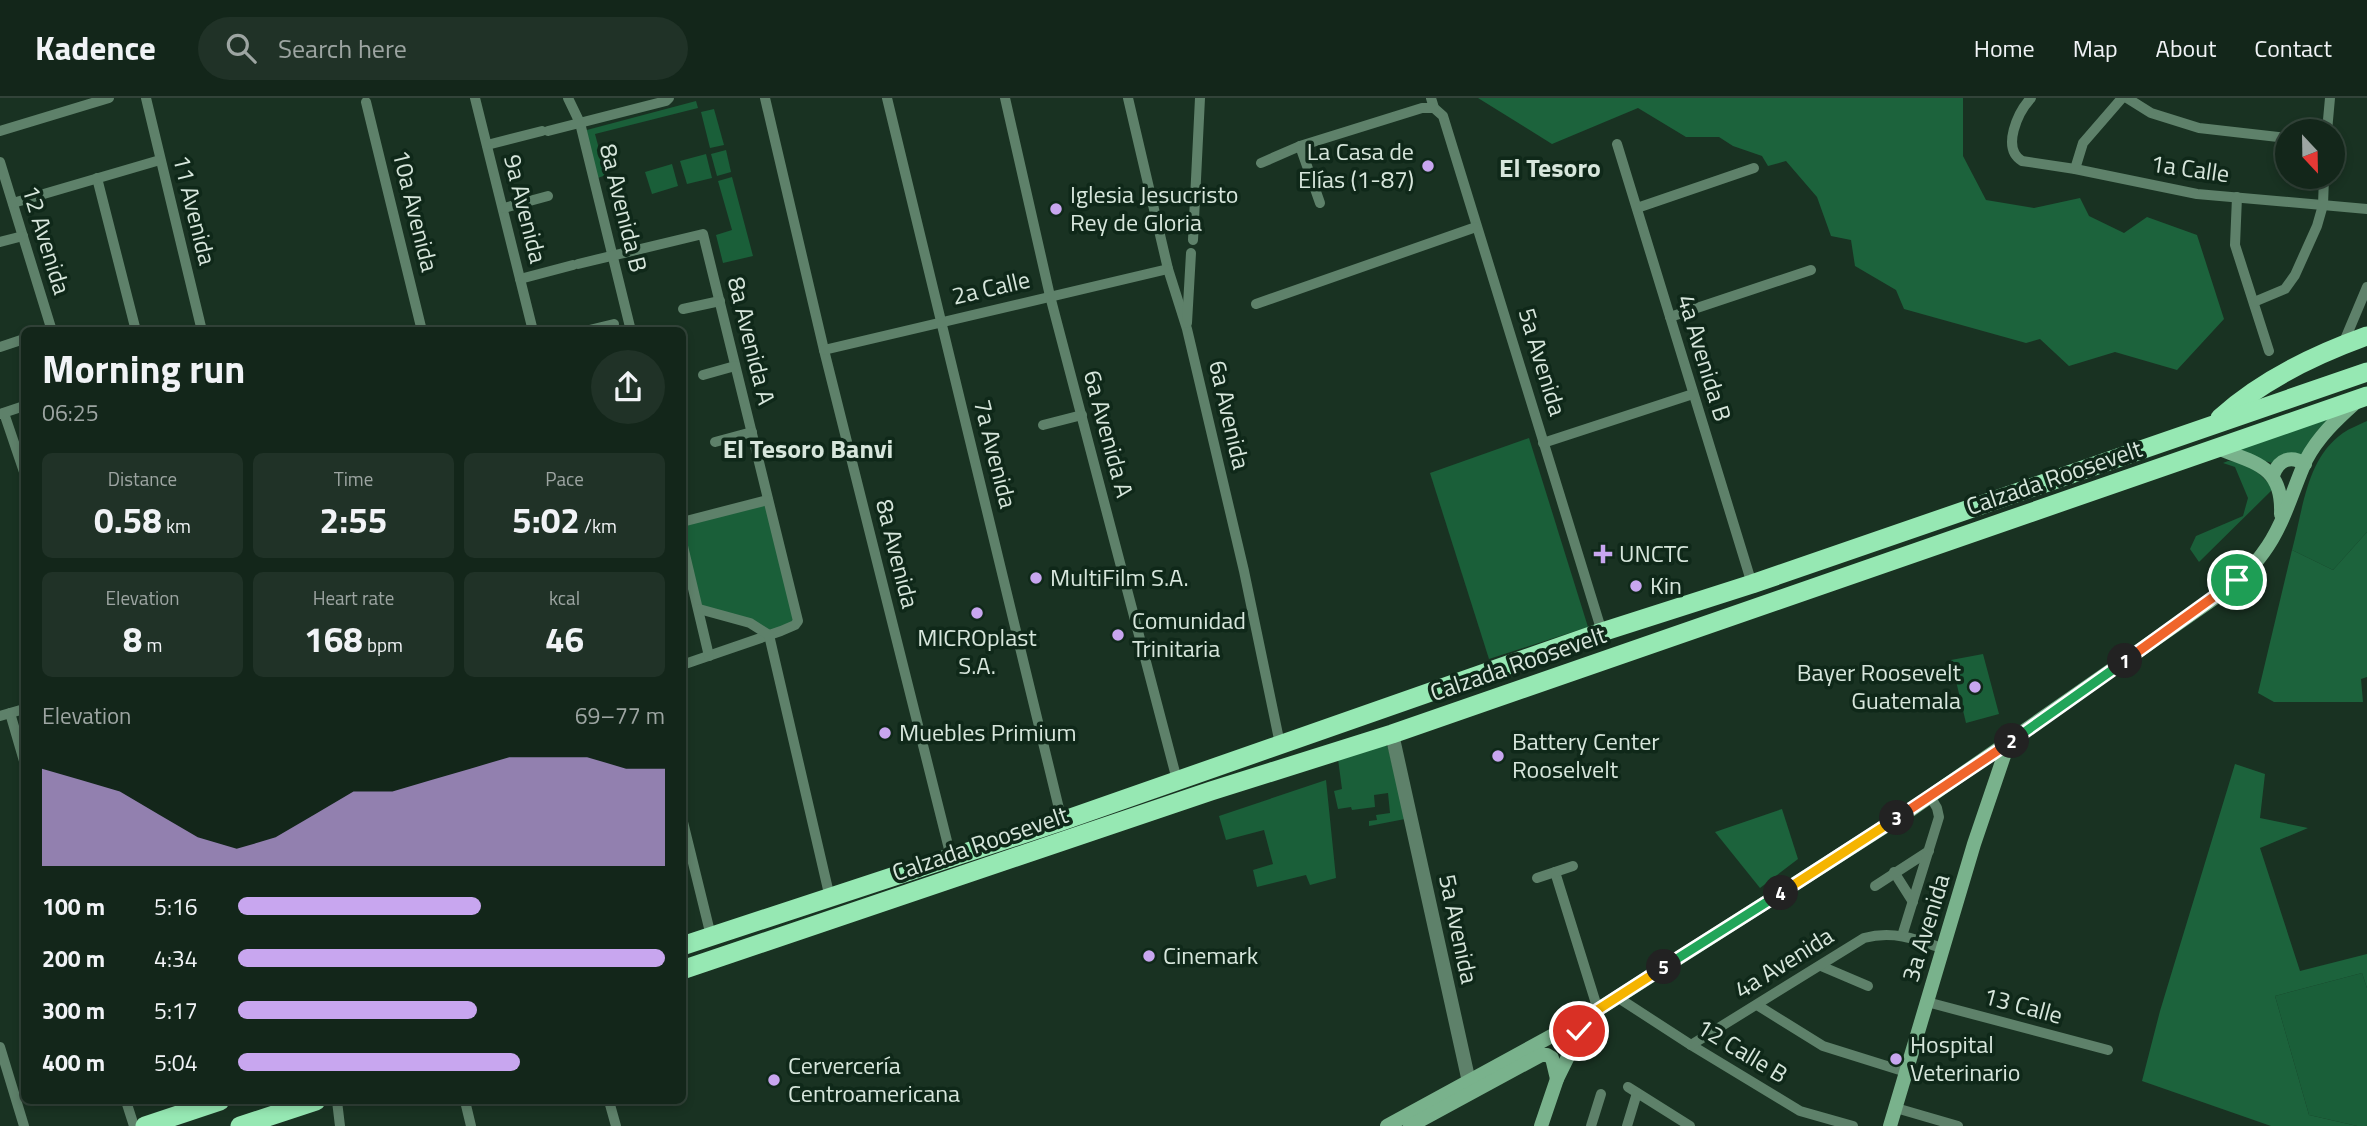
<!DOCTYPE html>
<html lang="en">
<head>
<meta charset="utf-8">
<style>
  body { margin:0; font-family:"Titillium Web",sans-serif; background:#203227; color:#f1f3f6; height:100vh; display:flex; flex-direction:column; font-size:26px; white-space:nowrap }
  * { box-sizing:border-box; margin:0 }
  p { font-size:23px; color:#9da5a2 }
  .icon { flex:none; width:38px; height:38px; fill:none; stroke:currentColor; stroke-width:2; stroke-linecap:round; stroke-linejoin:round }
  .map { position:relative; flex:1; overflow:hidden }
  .side { position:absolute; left:21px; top:229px; width:665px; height:777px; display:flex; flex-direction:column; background:#13261a; border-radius:10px; box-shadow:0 4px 10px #0003,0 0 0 2px #324339 }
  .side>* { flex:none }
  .needle { width:46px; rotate:158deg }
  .fabs { position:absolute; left:2275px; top:21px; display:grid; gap:14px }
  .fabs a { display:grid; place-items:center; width:70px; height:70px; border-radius:50%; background:#13261a; box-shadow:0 4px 10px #0003,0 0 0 2px #324339; font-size:35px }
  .pin { position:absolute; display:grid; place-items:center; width:60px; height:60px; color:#fff; margin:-30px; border:4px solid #fff; border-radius:50%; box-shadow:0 2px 7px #0007 }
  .km { position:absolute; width:35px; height:35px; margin:-18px; border-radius:50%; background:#222; color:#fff; font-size:19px; line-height:35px; text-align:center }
  .round { display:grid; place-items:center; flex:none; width:74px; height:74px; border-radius:37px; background:#203227 }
  .head { display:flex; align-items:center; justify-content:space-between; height:119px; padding:0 21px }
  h1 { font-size:38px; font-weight:700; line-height:52px }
  .stats { display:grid; grid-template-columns:repeat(3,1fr); gap:10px; height:119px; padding:7px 21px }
  .stats div { display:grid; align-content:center; border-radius:10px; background:#203227; text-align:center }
  .stats b { font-size:35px; font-weight:700 }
  .stats small { font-size:19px; font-weight:400 }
  .stats p { font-size:19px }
  .chart { height:196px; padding:14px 21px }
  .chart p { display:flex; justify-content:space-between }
  .chart svg { width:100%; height:126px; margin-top:7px; fill:#c8a6ef; opacity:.7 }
  ul { padding:0 21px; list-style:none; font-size:23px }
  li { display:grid; grid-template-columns:112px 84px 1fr; align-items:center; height:52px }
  li i { height:18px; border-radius:9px; background:#c8a6ef }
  header { display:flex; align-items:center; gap:42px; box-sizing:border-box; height:98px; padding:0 35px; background:#13261a; border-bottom:2px solid #324339 }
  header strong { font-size:33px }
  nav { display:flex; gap:38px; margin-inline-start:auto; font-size:24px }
  .search { width:490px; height:63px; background:#203227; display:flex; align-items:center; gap:18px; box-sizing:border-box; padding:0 24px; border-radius:38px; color:#9da5a2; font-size:26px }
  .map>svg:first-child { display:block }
  .green { fill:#1a5f39 }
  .forest { fill:#1c633c }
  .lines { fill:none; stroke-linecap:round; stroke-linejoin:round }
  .minor { stroke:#5e816a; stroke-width:10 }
  .tertiary { stroke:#5e816a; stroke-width:14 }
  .secondary { stroke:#79b28c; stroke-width:14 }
  .trunk { stroke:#96e8b3; stroke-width:19 }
  .split-1-casing { stroke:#fff; stroke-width:14 }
  .split-2-casing { stroke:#fff; stroke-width:14 }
  .split-3-casing { stroke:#fff; stroke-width:14 }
  .split-4-casing { stroke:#fff; stroke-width:14 }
  .split-5-casing { stroke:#fff; stroke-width:14 }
  .split-6-casing { stroke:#fff; stroke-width:14 }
  .split-1 { stroke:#f0652b; stroke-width:9 }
  .split-2 { stroke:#22a559; stroke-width:9 }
  .split-3 { stroke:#f0652b; stroke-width:9 }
  .split-4 { stroke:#f5b400; stroke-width:9 }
  .split-5 { stroke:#22a559; stroke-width:9 }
  .split-6 { stroke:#f5b400; stroke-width:9 }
  .poi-dot { fill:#c8a6ef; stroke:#0f2819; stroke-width:2.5 }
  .labels { text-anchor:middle; stroke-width:7; stroke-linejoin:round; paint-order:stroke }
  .poi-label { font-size:24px; fill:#d7e6dc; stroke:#0f2819; text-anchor:start }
  .street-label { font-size:24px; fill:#d7e6dc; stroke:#0f2819 }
  .neighbourhood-label { font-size:26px; font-weight:bold; fill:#d7e6dc; stroke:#0f2819 }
</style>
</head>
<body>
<header>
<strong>Kadence</strong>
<div class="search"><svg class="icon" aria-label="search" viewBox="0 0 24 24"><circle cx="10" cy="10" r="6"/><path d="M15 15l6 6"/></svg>Search here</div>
<nav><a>Home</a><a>Map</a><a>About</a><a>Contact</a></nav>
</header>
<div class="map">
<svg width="2367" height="1028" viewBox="0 0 2367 1028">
  <rect width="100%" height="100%" fill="#193222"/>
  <g class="green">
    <polygon points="696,3 698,10 595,36 606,77 595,81 583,33"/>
    <polygon points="714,11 724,47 710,50 701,14"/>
    <polygon points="726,52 731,74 717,78 711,56"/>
    <polygon points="706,56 712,80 687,86 680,63"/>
    <polygon points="672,66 678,88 652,96 645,74"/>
    <polygon points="732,79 753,158 723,165 716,137 732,132 718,83"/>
    <path d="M 2335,319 L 2317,333 L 2302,358 C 2290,352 2280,355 2272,365 L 2230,353 Z"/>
    <path d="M 2367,323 L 2367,434 L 2333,472 L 2292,452 C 2303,412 2306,361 2343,335 C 2350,330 2359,327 2367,323 Z"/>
    <polygon points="1529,340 1588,529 1489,561 1430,375"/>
    <path d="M 2228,363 C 2247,364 2262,376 2273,391 L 2199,464 L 2190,451 L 2196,438 L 2243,418 L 2248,400 L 2235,369 L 2223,365 Z"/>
    <polygon points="766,406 794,523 770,534 702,509 683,432 682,427"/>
    <polygon points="1983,556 1999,616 1966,625 1951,562"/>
    <polygon points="1383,646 1388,649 1405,721 1369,728 1369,723 1377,722 1376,717 1390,715 1388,695 1374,697 1375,709 1352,712 1351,709 1338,711 1334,693 1342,691 1338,661"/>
    <polygon points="1326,682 1336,780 1310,787 1306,777 1257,789 1253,772 1273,766 1264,732 1226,742 1219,718"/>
    <polygon points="2362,875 2367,890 2367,1028 2357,1028 2309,1017 2275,898"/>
  </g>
  <g class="forest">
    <polygon points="1478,0 1963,0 1963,58 1986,102 2034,110 2080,100 2089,118 2124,135 2147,119 2197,137 2224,221 2177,272 2115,254 2069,268 2040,241 2026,245 1904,211 1896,192 1855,168 1851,142 1831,138 1817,99 1786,63 1768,68 1762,58 1733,48 1719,39 1686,39 1638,10 1552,46"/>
    <polygon points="2367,434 2367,579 2361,581 2363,604 2274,604 2258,595 2292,452 2333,472"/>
    <polygon points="2235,666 2265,676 2260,720 2308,730 2260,750 2300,873 2367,856 2367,890 2362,875 2275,898 2309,1017 2357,1028 2271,1028 2142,983 2160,913"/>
    <polygon points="1782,711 1798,761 1760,790 1715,734"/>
  </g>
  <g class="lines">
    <g class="minor">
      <polyline points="146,0 202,233"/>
      <polyline points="475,0 533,233"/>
      <polyline points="568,0 580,25 631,233"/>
      <polyline points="765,0 824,252 951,759"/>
      <polyline points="887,0 1062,723"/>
      <polyline points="1005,0 1050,198 1177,682"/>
      <polyline points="1128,0 1168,171 1187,231 1244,473 1280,646"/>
      <polyline points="1431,0 1434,10 1443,18 1602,534"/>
      <path d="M 2031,0 C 2018,14 2001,50 2022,63 L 2075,71 L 2197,96 L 2367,111"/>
      <polyline points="2127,0 2151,15 2199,30 2287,40"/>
      <polyline points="366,4 422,233"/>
      <polyline points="0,33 109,0"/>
      <polyline points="548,33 666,3 669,0"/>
      <polyline points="2327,33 2330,0"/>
      <polyline points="1617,46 1752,486"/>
      <polyline points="487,47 542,33"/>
      <polyline points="1300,48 1320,105"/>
      <polyline points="0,64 52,233"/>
      <polyline points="1261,65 1300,48 1422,10 1434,10"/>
      <polyline points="2075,71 2083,45 2122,0"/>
      <polyline points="97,80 136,233"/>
      <polyline points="2237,99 2235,147 2269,253"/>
      <polyline points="13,105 160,62"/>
      <polyline points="504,110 548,98"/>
      <polyline points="1637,110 1754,70"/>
      <polyline points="1193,142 1200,0"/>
      <polyline points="0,144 23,138"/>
      <polyline points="578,166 703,136 798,523 795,527 781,533 682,567"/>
      <polyline points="520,181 573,167"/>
      <polyline points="2254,204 2285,191 2295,177 2317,128 2323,107 2324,79"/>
      <polyline points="1256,206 1476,129"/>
      <polyline points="683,211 720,203"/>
      <polyline points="1670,219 1811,172"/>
      <polyline points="1187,225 1191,155"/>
      <polyline points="585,233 614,226"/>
      <polyline points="2343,246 2367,189"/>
      <polyline points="0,249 24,241"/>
      <polyline points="824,252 1168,171"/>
      <polyline points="703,277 735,268"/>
      <polyline points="4,315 24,374"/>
      <polyline points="0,316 24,308"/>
      <polyline points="1043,327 1082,317"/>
      <polyline points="715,344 752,334"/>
      <polyline points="1543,345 1693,296"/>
      <polyline points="682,424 768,402"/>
      <polyline points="682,444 709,558"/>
      <polyline points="699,511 750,525 769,537 830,800"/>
      <polyline points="10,615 24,663"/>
      <polyline points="0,618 24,611"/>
      <polyline points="682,720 711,838"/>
      <polyline points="1555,774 1598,912"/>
      <polyline points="1894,774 1913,804"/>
      <polyline points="1537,780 1573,768"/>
      <polyline points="1875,788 1929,753"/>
      <polyline points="1902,838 1939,719 1937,710 1930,698"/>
      <polyline points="1821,868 1868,888"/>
      <polyline points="1617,899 1691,947 1800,1013 1853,1028"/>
      <polyline points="1927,904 2108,952"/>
      <polyline points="1757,907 1823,948 1906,974"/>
      <path d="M 1691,947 L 1864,840 C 1893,832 1916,841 1944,851"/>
      <polyline points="0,949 24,1028"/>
      <polyline points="1628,989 1690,1028"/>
      <polyline points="126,1003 134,1028"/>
      <polyline points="337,1003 340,1028"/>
      <polyline points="465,1003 471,1028"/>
      <polyline points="609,1003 616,1028"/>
      <polyline points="1896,1010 1958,1028"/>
      <polyline points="1591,1028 1601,996"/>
      <polyline points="1627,1028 1637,995"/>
    </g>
    <polyline class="tertiary" points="1392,636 1471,993"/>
    <g class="secondary">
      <path d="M 2217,350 C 2255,365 2283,368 2281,416"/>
      <path d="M 2273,377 C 2279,361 2291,357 2305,366"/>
      <path d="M 1387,1028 L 1588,918 L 1912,711 L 2216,499 C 2233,485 2251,472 2263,455 C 2284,427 2292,393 2306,362 C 2318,339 2336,322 2355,305"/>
      <polyline points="1410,1028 1541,957 1547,957 1552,960 1557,981"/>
      <polyline points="1541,1028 1557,981 1587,920"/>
      <polyline points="1890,1028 1974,746 2008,646"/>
    </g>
    <g class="trunk">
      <path d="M 2220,320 C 2262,282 2314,257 2367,238"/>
      <polyline points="682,848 1062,723 1602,534 1752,486 2367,274"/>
      <polyline points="682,872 1211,693 1392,636 2367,298"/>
      <polyline points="145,1028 220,1003"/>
      <polyline points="240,1028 316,1003"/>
    </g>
  </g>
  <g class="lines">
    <g class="split-1-casing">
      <polyline id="split-1" points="2125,563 2237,482"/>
    </g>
    <g class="split-2-casing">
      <polyline id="split-2" points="2012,643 2125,563"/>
    </g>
    <g class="split-3-casing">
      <polyline id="split-3" points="1897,720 2012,643"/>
    </g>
    <g class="split-4-casing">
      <polyline id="split-4" points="1781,795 1897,720"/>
    </g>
    <g class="split-5-casing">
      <polyline id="split-5" points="1664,869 1781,795"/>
    </g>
    <g class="split-6-casing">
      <polyline id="split-6" points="1579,933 1588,918 1664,869"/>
    </g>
    <use href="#split-1" class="split-1"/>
    <use href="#split-2" class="split-2"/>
    <use href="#split-3" class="split-3"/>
    <use href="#split-4" class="split-4"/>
    <use href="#split-5" class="split-5"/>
    <use href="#split-6" class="split-6"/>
  </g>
  <g class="poi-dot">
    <circle cx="1428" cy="68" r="7"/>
    <circle cx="1056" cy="111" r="7"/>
    <path d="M1599.5 445.5h7v7h7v7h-7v7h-7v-7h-7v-7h7z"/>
    <circle cx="1036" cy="480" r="7"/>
    <circle cx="1636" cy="488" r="7"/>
    <circle cx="977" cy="515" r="7"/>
    <circle cx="1118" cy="537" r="7"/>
    <circle cx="1975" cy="589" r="7"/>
    <circle cx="885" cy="635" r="7"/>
    <circle cx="1498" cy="658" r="7"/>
    <circle cx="1149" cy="858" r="7"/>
    <circle cx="1896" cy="961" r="7"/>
    <circle cx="774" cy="982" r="7"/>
  </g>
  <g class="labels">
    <g class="poi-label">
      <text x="1414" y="62" text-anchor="end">La Casa de<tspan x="1414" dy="28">Elías (1-87)</tspan></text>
      <text x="1070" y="105">Iglesia Jesucristo<tspan x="1070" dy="28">Rey de Gloria</tspan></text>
      <text x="1619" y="464">UNCTC</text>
      <text x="1050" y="488">MultiFilm S.A.</text>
      <text x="1650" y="496">Kin</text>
      <text x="1132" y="531">Comunidad<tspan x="1132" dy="28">Trinitaria</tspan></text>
      <text x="977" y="548" text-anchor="middle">MICROplast<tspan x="977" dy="28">S.A.</tspan></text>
      <text x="1961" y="583" text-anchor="end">Bayer Roosevelt<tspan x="1961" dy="28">Guatemala</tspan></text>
      <text x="899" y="643">Muebles Primium</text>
      <text x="1512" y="652">Battery Center<tspan x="1512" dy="28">Rooselvelt</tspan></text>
      <text x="1163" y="866">Cinemark</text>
      <text x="1910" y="955">Hospital<tspan x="1910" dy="28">Veterinario</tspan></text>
      <text x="788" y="976">Cervercería<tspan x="788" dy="28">Centroamericana</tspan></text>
    </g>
    <g class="street-label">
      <text transform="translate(2190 71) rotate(8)" y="8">1a Calle</text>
      <text transform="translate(623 110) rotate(76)" y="8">8a Avenida B</text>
      <text transform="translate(525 111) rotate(76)" y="8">9a Avenida</text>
      <text transform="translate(194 112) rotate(76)" y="8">11 Avenida</text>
      <text transform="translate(415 113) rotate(76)" y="8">10a Avenida</text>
      <text transform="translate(46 142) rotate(73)" y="8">12 Avenida</text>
      <text transform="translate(991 190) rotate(-13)" y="8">2a Calle</text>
      <text transform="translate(751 243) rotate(76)" y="8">8a Avenida A</text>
      <text transform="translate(1704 260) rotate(73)" y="8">4a Avenida B</text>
      <text transform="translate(1542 264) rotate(73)" y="8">5a Avenida</text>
      <text transform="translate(1229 317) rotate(77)" y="8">6a Avenida</text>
      <text transform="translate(1108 336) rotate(75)" y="8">6a Avenida A</text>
      <text transform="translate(995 356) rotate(76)" y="8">7a Avenida</text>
      <text transform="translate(2054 380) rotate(-19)" y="8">Calzada Roosevelt</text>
      <text transform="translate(897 456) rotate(76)" y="8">8a Avenida</text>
      <text transform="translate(1518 566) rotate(-19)" y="8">Calzada Roosevelt</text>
      <text transform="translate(980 746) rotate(-19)" y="8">Calzada Roosevelt</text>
      <text transform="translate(1926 830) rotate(-73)" y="8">3a Avenida</text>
      <text transform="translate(1458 831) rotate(78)" y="8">5a Avenida</text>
      <text transform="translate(1784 865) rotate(-32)" y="8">4a Avenida</text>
      <text transform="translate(2023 908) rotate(15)" y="8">13 Calle</text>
      <text transform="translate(1742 953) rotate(31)" y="8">12 Calle B</text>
    </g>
    <g class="neighbourhood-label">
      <text x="1550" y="79">El Tesoro</text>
      <text x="808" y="360">El Tesoro Banvi</text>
    </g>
  </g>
</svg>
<div class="fabs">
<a><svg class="needle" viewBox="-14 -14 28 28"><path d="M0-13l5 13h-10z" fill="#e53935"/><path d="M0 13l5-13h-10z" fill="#9da5a2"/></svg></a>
</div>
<div class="pin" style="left:2237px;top:482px;background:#1e9e55"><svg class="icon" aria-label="arrive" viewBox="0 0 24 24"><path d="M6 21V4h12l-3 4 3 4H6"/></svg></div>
<div class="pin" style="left:1579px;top:933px;background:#d93025"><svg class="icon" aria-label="check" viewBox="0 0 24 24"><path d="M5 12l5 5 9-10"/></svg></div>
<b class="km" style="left:2125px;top:563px">1</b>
<b class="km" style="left:2012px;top:643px">2</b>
<b class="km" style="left:1897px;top:720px">3</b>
<b class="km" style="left:1781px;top:795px">4</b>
<b class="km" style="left:1664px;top:869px">5</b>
<section class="side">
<div class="head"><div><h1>Morning run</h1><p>06:25</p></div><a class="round"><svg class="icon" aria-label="share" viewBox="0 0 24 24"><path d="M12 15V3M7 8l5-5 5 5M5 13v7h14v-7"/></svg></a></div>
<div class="stats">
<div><p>Distance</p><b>0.58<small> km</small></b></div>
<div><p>Time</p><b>2:55</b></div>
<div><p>Pace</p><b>5:02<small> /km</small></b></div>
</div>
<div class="stats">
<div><p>Elevation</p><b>8<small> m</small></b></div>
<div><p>Heart rate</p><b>168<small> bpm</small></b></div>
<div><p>kcal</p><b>46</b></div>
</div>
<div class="chart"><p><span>Elevation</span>69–77 m</p>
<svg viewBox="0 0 160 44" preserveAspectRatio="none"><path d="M0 44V10L10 14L20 18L30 26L40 34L50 38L60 34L70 26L80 18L90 18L100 14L110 10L120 6L130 6L140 6L150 10L160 10V44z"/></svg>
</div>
<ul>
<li><b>100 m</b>5:16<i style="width:57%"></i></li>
<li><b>200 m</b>4:34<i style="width:100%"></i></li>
<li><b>300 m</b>5:17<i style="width:56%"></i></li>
<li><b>400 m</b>5:04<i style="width:66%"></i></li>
</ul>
</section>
</div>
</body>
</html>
